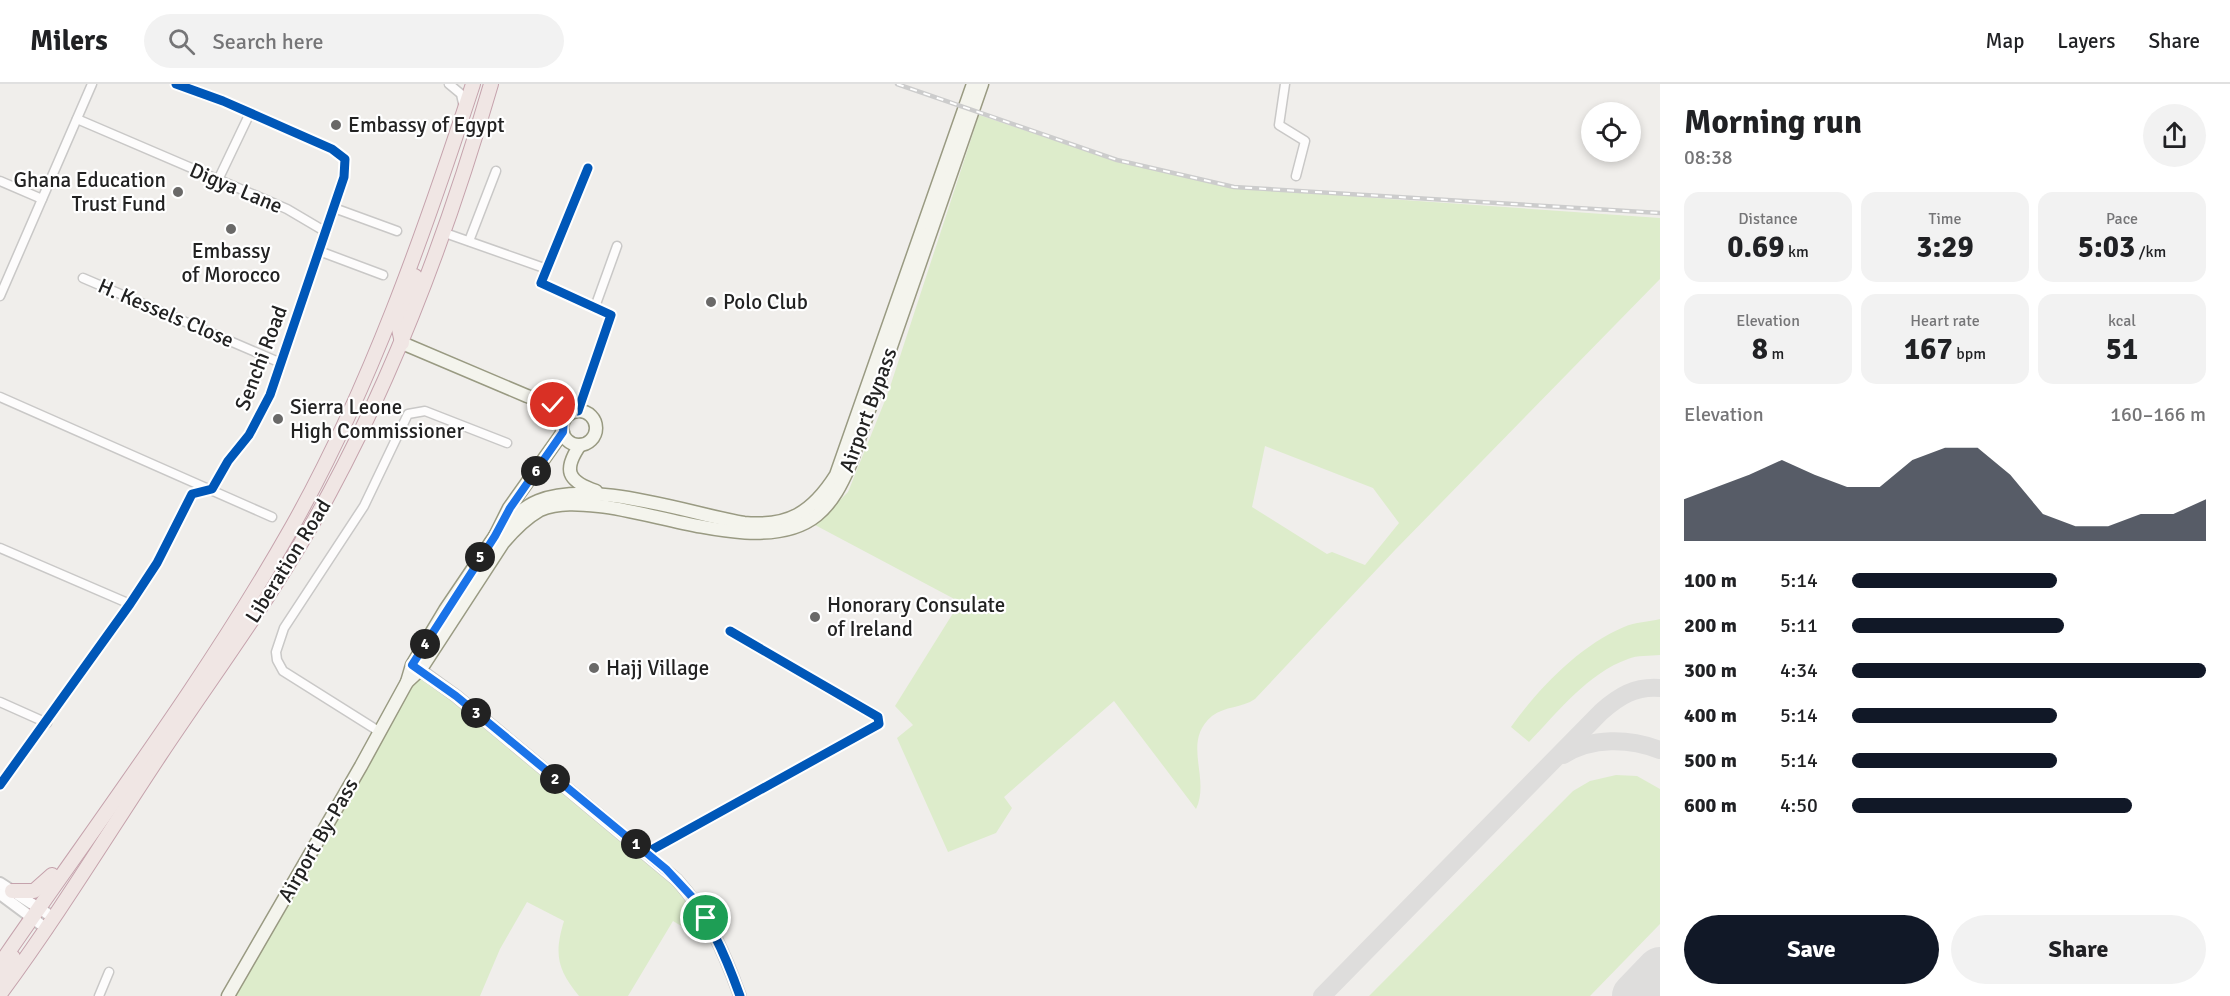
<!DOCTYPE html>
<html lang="en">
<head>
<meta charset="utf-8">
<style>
  body { margin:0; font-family:Signika,sans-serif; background:#f2f2f2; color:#202124; height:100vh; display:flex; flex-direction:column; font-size:22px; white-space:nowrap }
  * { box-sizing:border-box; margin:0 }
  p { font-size:20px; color:#757577 }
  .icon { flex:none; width:33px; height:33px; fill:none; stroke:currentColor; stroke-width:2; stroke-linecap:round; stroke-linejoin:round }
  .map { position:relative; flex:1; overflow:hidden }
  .details { display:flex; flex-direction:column; background:#fff; width:570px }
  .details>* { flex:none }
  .controls { position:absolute; left:1581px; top:18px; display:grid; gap:12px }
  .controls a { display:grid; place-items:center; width:60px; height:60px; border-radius:50%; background:#fff; box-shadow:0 3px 9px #0003; font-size:30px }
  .pin { position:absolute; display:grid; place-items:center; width:51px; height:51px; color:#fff; margin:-26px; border:3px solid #fff; border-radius:50%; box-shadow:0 2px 6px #0007 }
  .km { position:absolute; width:30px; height:30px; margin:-15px; border-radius:50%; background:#222; color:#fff; font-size:16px; line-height:30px; text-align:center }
  .round { display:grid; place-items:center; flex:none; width:63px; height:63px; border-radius:32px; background:#f2f2f2 }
  .headline { display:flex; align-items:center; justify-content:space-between; height:102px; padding:0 24px }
  h1 { font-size:33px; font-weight:700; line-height:45px }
  .figures { display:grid; grid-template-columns:repeat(3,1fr); gap:9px; height:102px; padding:6px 24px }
  .figures div { display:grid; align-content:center; border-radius:15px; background:#f2f2f2; text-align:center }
  .figures b { font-size:30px; font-weight:700 }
  .figures small { font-size:16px; font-weight:400 }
  .figures p { font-size:16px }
  .chart { height:168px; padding:12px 24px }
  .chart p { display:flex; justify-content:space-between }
  .chart svg { width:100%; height:108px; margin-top:6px; fill:#111827; opacity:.7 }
  .action { display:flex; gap:12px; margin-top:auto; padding:12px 24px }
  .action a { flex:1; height:69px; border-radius:36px; background:#111827; color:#fff; font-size:24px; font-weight:700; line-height:69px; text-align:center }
  .action a+a { background:#f2f2f2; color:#202124 }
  ul { padding:0 24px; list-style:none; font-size:20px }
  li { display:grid; grid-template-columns:96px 72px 1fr; align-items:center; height:45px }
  li i { height:15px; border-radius:8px; background:#111827 }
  header { display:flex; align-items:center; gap:36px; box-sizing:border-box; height:84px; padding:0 30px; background:#fff; border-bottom:2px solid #e0e0e0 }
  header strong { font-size:28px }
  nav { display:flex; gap:33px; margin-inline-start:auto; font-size:21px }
  .search { width:420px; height:54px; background:#f2f2f2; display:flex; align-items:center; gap:15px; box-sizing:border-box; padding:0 21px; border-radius:33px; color:#757577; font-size:22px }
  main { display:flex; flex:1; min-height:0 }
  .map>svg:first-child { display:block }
  .grass { fill:#ddeccb; fill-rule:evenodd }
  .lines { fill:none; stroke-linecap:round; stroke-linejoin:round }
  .taxiway { stroke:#dedddc; stroke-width:18 }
  .runway { stroke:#dedddc; stroke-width:46 }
  .minor-casing { stroke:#c9c8c7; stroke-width:11 }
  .tertiary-casing { stroke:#c9c8c7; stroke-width:14 }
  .secondary-casing { stroke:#999a82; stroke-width:15 }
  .trunk-casing { stroke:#c5a2ac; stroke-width:16 }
  .minor { stroke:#fdfcfc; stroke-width:8 }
  .tertiary { stroke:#fdfcfc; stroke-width:10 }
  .secondary { stroke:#f4f4ed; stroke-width:12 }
  .trunk { stroke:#f0e6e4; stroke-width:14 }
  .rail-casing { stroke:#ccc; stroke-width:4.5 }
  .rail { stroke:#fff; stroke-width:2; stroke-dasharray:7; stroke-linecap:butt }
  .cycleway-casing { stroke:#fff; stroke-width:13 }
  .cycleway { stroke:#0057b8; stroke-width:9 }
  .route-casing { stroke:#fff; stroke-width:12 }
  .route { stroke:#1a73e8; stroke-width:8 }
  .poi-dot { fill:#6a6968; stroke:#fff; stroke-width:2 }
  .labels { text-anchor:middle; stroke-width:4.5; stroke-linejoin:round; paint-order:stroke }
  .poi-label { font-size:21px; fill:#222; stroke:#fff; text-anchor:start }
  .street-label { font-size:21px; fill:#222; stroke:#fff }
</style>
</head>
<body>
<header>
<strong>Milers</strong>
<div class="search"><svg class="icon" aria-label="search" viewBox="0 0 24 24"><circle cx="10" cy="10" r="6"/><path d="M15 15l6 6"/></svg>Search here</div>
<nav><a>Map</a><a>Layers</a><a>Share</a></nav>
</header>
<main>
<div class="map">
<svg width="1660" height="912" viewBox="0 0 1660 912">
  <rect width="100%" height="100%" fill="#f0eeeb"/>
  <g class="grass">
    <path d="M 979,31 L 1078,64 L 1213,100 L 1375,114 L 1660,134 L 1660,195 L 1395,466 L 1255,615 C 1242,624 1225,622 1212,632 C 1181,658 1211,694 1196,725 L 1114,617 L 1004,713 L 1012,724 L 996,749 L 948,768 L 897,654 L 913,641 L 895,622 L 960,518 L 815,441 L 848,408 L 888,309 ZM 1265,362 L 1373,404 L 1399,439 L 1365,481 L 1332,468 L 1327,470 L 1252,423 Z"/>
    <path d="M 1660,535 L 1660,571 C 1650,572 1637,571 1628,575 C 1588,589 1558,628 1529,658 L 1511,643 C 1539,604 1579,562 1624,543 C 1635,538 1649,538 1660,535 Z"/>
    <path d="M 418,593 L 513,657 L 660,783 L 694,822 L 706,842 L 698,852 L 673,837 L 628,912 L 579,912 C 557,885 554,870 564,837 L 527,818 L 500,865 L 480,912 L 234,912 Z"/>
    <polygon points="1616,691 1637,692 1660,705 1660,840 1590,912 1369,912 1573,707 1590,697"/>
  </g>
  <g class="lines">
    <g class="taxiway">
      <path d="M 1563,671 C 1592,653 1629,654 1660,666"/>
      <path d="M 1322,912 L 1601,628 C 1619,612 1635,602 1660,604"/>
    </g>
    <polyline class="runway" points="1635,912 1660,886"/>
    <g class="minor-casing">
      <g id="minor">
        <polyline points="449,0 461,10 464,24"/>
        <polyline points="1285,0 1279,41 1305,57 1296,92"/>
        <polyline points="77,35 287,125 326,148"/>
        <polyline points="218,96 250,29"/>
        <polyline points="0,97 42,115"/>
        <polyline points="334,124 397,147"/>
        <polyline points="445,149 547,185"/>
        <polyline points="469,157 496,87"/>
        <polyline points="319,167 383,191"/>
        <polyline points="83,194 281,279"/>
        <polyline points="0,212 92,0"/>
        <polyline points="595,223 617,162"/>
        <polyline points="0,313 272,433"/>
        <polyline points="578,327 611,231 541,199 588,84"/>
        <polyline points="0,464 130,520"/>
        <polyline points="0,618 47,639"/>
        <polyline points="380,648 283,587 277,576 276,568 284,544 364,422 408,330 425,327 507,359"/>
        <polyline points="0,701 130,520 157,479 192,410 212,405 228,377 249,351 270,311 344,93 345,75 332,65 223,17 176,0"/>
        <polyline points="646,769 879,640 878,633 730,547"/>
        <polyline points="99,912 109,888"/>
      </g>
    </g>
    <g class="tertiary-casing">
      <g id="tertiary">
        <path d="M 416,583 L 456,612 L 677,796 C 707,829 725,870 740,912"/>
        <polyline points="0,799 54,834"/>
        <polyline points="0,810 47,845"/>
      </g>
    </g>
    <g class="secondary-casing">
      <g id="secondary">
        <polyline points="402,259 527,312 572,328"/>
        <circle cx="579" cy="344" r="17"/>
        <path d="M 580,361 C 563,386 567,397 596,407"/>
        <path d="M 495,452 C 507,438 521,424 538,417 C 592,395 687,429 744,439 C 788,443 812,429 836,391 L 973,0"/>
        <path d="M 407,598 L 421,585 L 503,459 C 513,447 526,434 540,426 C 559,418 580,420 599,422 C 660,428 766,473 817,431 C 833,418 842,399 850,381 L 982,0"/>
        <polyline points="228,912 361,682 407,598 412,581 445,526 495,452 509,424 563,348"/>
      </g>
    </g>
    <g class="trunk-casing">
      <g id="trunk">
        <polyline points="402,259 398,240 415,192"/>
        <polyline points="12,807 34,807 52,791"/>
        <path d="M 0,880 C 99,736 206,595 292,443 C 369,306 424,150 473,0"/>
        <polyline points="0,893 13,873"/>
        <path d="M 0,910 C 57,833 107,751 160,671 C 218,584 281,500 330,408 C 400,278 450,141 491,0"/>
      </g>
    </g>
    <use href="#minor" class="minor"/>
    <use href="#tertiary" class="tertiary"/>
    <use href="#secondary" class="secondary"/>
    <use href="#trunk" class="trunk"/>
    <g class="rail-casing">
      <polyline id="rail" points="897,0 1117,76 1234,103 1660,129"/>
    </g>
    <use href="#rail" class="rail"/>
    <g class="cycleway-casing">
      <g id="cycleway">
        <polyline points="578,327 611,231 541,199 588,84"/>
        <path d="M 412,581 L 456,612 L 677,796 C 707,829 725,870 740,912"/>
        <polyline points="0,701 130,520 157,479 192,410 212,405 228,377 249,351 270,311 344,93 345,75 332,65 223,17 176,0"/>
        <polyline points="646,769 879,640 878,633 730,547"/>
      </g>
    </g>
    <use href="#cycleway" class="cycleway"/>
  </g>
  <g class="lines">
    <g class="route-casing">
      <polyline id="route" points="553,321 572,328 564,335 563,348 510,424 495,452 412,581 456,612 666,785 694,815 706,834"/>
    </g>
    <use href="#route" class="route"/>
  </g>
  <g class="poi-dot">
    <circle cx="336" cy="41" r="6"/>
    <circle cx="178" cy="108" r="6"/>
    <circle cx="231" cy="145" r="6"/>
    <circle cx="711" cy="218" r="6"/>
    <circle cx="278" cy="335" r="6"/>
    <circle cx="815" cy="533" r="6"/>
    <circle cx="594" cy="584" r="6"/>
  </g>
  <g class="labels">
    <g class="poi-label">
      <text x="348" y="48">Embassy of Egypt</text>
      <text x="166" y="103" text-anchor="end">Ghana Education<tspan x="166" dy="24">Trust Fund</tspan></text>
      <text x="231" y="174" text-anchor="middle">Embassy<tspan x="231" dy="24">of Morocco</tspan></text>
      <text x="723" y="225">Polo Club</text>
      <text x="290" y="330">Sierra Leone<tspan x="290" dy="24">High Commissioner</tspan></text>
      <text x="827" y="528">Honorary Consulate<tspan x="827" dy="24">of Ireland</tspan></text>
      <text x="606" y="591">Hajj Village</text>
    </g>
    <g class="street-label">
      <text transform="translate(236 104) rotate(23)" y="7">Digya Lane</text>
      <text transform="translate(166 229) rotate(23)" y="7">H. Kessels Close</text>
      <text transform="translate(261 274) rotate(-69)" y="7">Senchi Road</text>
      <text transform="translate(868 326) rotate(-70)" y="7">Airport Bypass</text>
      <text transform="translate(288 477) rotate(-58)" y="7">Liberation Road</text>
      <text transform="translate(318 756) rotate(-60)" y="7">Airport By-Pass</text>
    </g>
  </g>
</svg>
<div class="controls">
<a><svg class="icon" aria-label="locate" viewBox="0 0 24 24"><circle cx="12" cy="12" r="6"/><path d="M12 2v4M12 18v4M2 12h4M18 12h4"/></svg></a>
</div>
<div class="pin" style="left:706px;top:834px;background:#1e9e55"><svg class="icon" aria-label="arrive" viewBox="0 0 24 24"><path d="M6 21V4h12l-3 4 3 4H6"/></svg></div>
<div class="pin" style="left:553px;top:321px;background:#d93025"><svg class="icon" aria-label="check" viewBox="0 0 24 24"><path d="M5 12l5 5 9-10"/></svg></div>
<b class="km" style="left:636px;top:760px">1</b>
<b class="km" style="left:555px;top:695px">2</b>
<b class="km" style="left:476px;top:629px">3</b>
<b class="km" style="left:425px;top:560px">4</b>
<b class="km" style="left:480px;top:473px">5</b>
<b class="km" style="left:536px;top:387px">6</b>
</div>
<section class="details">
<div class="headline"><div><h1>Morning run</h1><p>08:38</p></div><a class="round"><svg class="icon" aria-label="share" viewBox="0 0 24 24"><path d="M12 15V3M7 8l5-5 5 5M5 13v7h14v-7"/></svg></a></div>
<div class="figures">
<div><p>Distance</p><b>0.69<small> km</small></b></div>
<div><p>Time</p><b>3:29</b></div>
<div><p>Pace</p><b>5:03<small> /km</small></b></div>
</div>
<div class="figures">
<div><p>Elevation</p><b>8<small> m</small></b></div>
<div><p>Heart rate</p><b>167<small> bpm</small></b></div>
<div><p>kcal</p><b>51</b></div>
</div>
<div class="chart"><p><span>Elevation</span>160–166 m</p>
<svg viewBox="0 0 160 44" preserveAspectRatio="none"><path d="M0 44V27L10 22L20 17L30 11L40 17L50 22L60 22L70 11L80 6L90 6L100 17L110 33L120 38L130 38L140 33L150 33L160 27V44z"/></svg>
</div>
<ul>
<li><b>100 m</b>5:14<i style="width:58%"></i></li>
<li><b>200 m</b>5:11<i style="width:60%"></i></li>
<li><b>300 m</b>4:34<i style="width:100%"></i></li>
<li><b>400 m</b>5:14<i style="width:58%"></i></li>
<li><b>500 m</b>5:14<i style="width:58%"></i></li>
<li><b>600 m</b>4:50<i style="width:79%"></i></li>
</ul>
<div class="action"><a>Save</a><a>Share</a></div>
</section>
</main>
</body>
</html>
